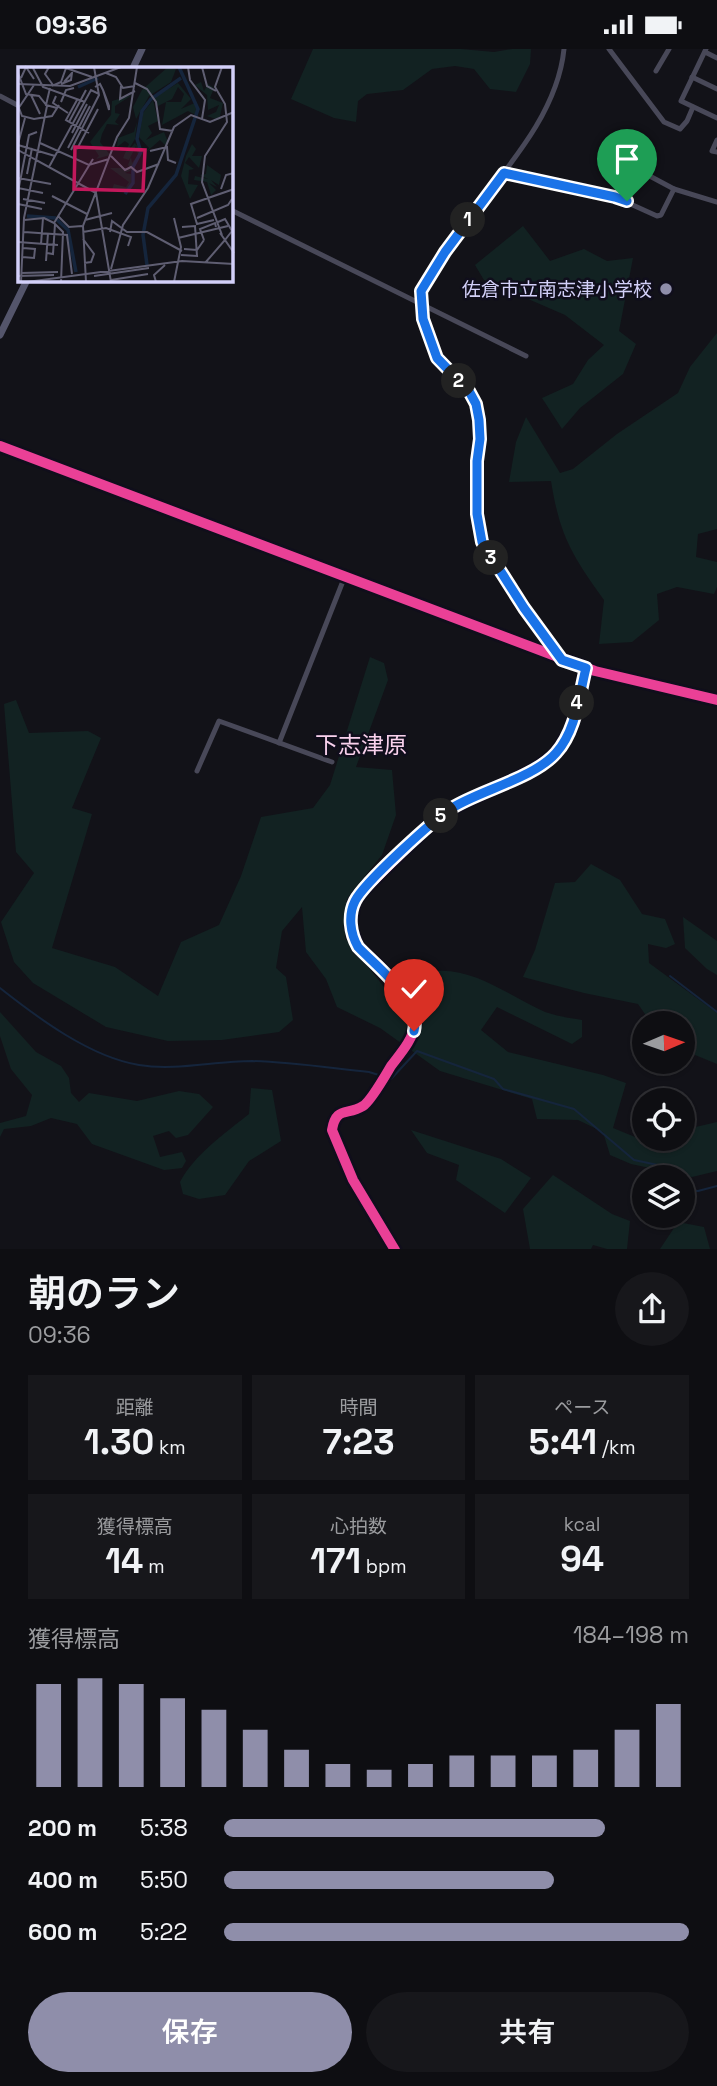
<!DOCTYPE html>
<html lang="ja">
<head>
<meta charset="utf-8">
<style>
  body { margin:0; font-family:"Space Grotesk","Noto Sans JP",sans-serif; background:#17171b; color:#f1f3f6; height:100vh; display:flex; flex-direction:column; font-size:26px; white-space:nowrap }
  * { box-sizing:border-box; margin:0 }
  p { font-size:23px; color:#9b9c9f }
  .icon { flex:none; width:38px; height:38px; fill:none; stroke:currentColor; stroke-width:2; stroke-linecap:round; stroke-linejoin:round }
  .map { position:relative; height:1200px; overflow:hidden }
  .panel { display:flex; flex-direction:column; background:#0e0e12; flex:1 }
  .panel>* { flex:none }
  .needle { width:46px; rotate:88deg }
  .controls { position:absolute; left:632px; top:962px; display:grid; gap:14px }
  .controls a { display:grid; place-items:center; width:63px; height:63px; border-radius:50%; background:#0e0e12; box-shadow:0 2px 5px #0004,0 0 0 2px #2e2e32; font-size:35px }
  .pin { position:absolute; display:grid; place-items:center; width:60px; height:60px; color:#fff; margin:-72px -30px; border-radius:50% 50% 50% 0; rotate:-45deg; box-shadow:0 0 7px #0007 }
  .pin .icon { rotate:45deg }
  .km { position:absolute; width:35px; height:35px; margin:-18px; border-radius:50%; background:#222; color:#fff; font-size:19px; line-height:35px; text-align:center }
  .round { display:grid; place-items:center; flex:none; width:74px; height:74px; border-radius:37px; background:#17171b }
  .head { display:flex; align-items:center; justify-content:space-between; height:119px; padding:0 28px }
  h1 { font-size:38px; font-weight:600; line-height:52px }
  .stats { display:grid; grid-template-columns:repeat(3,1fr); gap:10px; height:119px; padding:7px 28px }
  .stats div { display:grid; align-content:center; border-radius:0px; background:#17171b; text-align:center }
  .stats b { font-size:35px; font-weight:600 }
  .stats small { font-size:19px; font-weight:400 }
  .stats p { font-size:19px }
  .chart { height:196px; padding:14px 28px }
  .chart p { display:flex; justify-content:space-between }
  .chart svg { width:100%; height:126px; margin-top:7px; stroke:#8f8eaa; stroke-width:6 }
  .action { display:flex; gap:14px; margin-top:auto; padding:14px 28px }
  .action a { flex:1; height:80px; border-radius:42px; background:#8f8eaa; color:#fff; font-size:28px; font-weight:600; line-height:80px; text-align:center }
  .action a+a { background:#17171b; color:#f1f3f6 }
  ul { padding:0 28px; list-style:none; font-size:23px }
  li { display:grid; grid-template-columns:112px 84px 1fr; align-items:center; height:52px }
  li i { height:18px; border-radius:9px; background:#8f8eaa }
  .status { display:flex; justify-content:space-between; align-items:center; height:49px; padding:0 35px; background:#0e0e12; direction:ltr }
  .status svg { height:19px; fill:currentColor }
  .map>svg:first-child { display:block }
  .green { fill:#122222 }
  .lines { fill:none; stroke-linecap:round; stroke-linejoin:round }
  .stream { stroke:#15253c; stroke-width:2 }
  .minor { stroke:#484858; stroke-width:5 }
  .tertiary { stroke:#484858; stroke-width:6 }
  .secondary { stroke:#54556b; stroke-width:7 }
  .cycleway-casing { stroke:#100e1c; stroke-width:15 }
  .cycleway { stroke:#ea4096; stroke-width:10 }
  .route-casing { stroke:#fff; stroke-width:14 }
  .route { stroke:#1a73e8; stroke-width:9 }
  .poi-dot { fill:#8f8eaa; stroke:#100e1c; stroke-width:2.5 }
  .labels { text-anchor:middle; stroke-width:5; stroke-linejoin:round; paint-order:stroke }
  .poi-label { font-size:19px; fill:#d3d0f9; stroke:#100e1c; text-anchor:end }
  .quarter-label { font-size:23px; fill:#f9d1ec; stroke:#100e1c }
  .inset-river { fill:none; stroke:#15253c; stroke-width:3.5 }
  .inset-road { fill:none; stroke:#5f5e72; stroke-width:2 }
  .view { fill:#c2185b; fill-opacity:0.15; stroke:#c2185b; stroke-width:3.5 }
  .inset-edge { fill:none; stroke:#d3d0f9; stroke-width:3.5 }
</style>
</head>
<body>
<div class="status"><b>09:36</b><svg viewBox="0 0 49 12"><path d="M0 12V9h3v3zM5 12V6h3v6zM10 12V3h3v9zM15 12V0h3v12zM26 1h20v11H26zM47 4h2v5h-2z"/></svg></div>
<div class="map">
<svg width="717" height="1201" viewBox="0 0 717 1201">
  <rect width="100%" height="100%" fill="#121218"/>
  <g class="green">
    <polygon points="313,0 461,0 494,3 512,0 531,0 530,15 516,43 490,40 474,20 455,17 432,20 403,41 367,45 358,52 356,73 334,69 291,50"/>
    <polygon points="523,177 550,212 584,200 607,212 633,209 619,282 636,295 623,325 580,359 562,380 542,349 573,335 588,311 604,296 565,266 484,231 475,216"/>
    <path d="M 717,284 L 717,480 L 698,485 L 696,508 L 717,513 L 717,538 L 714,545 L 677,538 L 657,545 L 659,571 L 632,593 L 599,595 L 604,551 C 572,506 560,488 551,432 L 509,433 L 516,393 L 526,368 L 560,424 L 573,420 L 617,385 L 678,344 L 690,318 Z"/>
    <path d="M 370,608 L 384,614 L 388,631 L 356,718 L 392,721 L 396,766 L 382,806 L 351,844 L 345,889 L 396,953 L 409,944 L 423,924 C 468,913 505,945 545,963 C 556,967 570,969 582,971 L 582,988 L 572,995 L 497,958 L 481,981 L 508,1003 L 603,1026 L 626,1034 L 613,1079 L 645,1092 L 682,1090 L 683,1081 L 717,1073 L 717,1122 L 692,1128 L 631,1115 L 610,1106 L 603,1083 L 578,1071 L 537,1070 L 532,1050 L 440,1022 L 380,979 L 337,958 L 326,930 L 306,903 L 302,858 L 282,882 L 276,919 L 286,928 L 293,971 L 279,983 L 222,991 L 168,992 L 106,978 L 33,934 L 14,913 L 1,873 L 34,824 L 16,803 L 4,655 L 16,651 L 29,684 L 88,682 L 101,689 L 72,759 L 92,765 L 52,899 L 115,918 L 158,947 L 181,893 L 219,876 L 241,827 L 261,768 L 313,759 L 330,736 Z"/>
    <polygon points="591,815 620,831 642,865 665,870 675,895 666,899 648,895 649,914 717,964 717,1015 683,1001 682,975 652,975 638,955 584,944 523,928 535,901 555,834 575,833"/>
    <polygon points="683,868 717,892 717,926 707,920 685,899"/>
    <polygon points="0,963 36,1003 61,1017 69,1029 71,1044 79,1053 89,1044 137,1052 179,1042 199,1045 213,1058 188,1086 176,1089 169,1082 153,1087 160,1108 182,1103 186,1112 182,1119 164,1121 92,1095 77,1075 51,1069 31,1077 4,1080 0,1088 0,1074 26,1067 32,1046 11,1020 0,987"/>
    <path d="M 251,1039 L 272,1041 L 281,1092 L 249,1112 L 225,1146 L 199,1150 L 183,1145 L 180,1133 C 195,1105 224,1085 249,1065 Z"/>
    <polygon points="411,1081 501,1110 531,1129 505,1164 456,1131 459,1116 427,1104"/>
    <polygon points="553,1126 612,1165 630,1172 627,1200 607,1200 593,1196 591,1200 530,1200 523,1160"/>
    <polygon points="678,1173 704,1178 710,1200 660,1200"/>
  </g>
  <g class="lines">
    <g class="stream">
      <polyline points="670,927 717,963"/>
      <path d="M 0,939 C 38,969 90,1008 139,1016 C 176,1022 214,1012 252,1012 C 291,1013 330,1019 369,1023 L 382,1027"/>
      <polyline points="387,1028 391,1030 417,1002 494,1030 503,1040 574,1060 634,1111 672,1119 676,1129"/>
      <polyline points="682,1141 698,1142 717,1137"/>
    </g>
    <g class="minor">
      <polyline points="609,0 664,73 680,80 687,72 693,58"/>
      <polyline points="706,0 681,52 717,69"/>
      <polyline points="705,3 717,9"/>
      <polyline points="656,22 669,0"/>
      <polyline points="692,28 717,40"/>
      <polyline points="0,47 19,57"/>
      <polyline points="717,91 712,102 717,103"/>
      <polyline points="504,124 615,148 657,167 661,166 674,140"/>
      <polyline points="615,148 631,117 674,140 717,153"/>
      <polyline points="231,161 526,307"/>
      <path d="M 561,609 C 533,571 480,512 477,464 C 475,447 476,429 477,411 C 478,392 482,373 475,354 C 468,335 449,326 438,310 C 429,296 416,255 423,239 C 460,160 555,90 564,0"/>
      <polyline points="279,694 345,527"/>
      <polyline points="197,722 219,672 332,713"/>
      <path d="M 395,1201 L 353,1131 L 332,1081 C 336,1057 347,1067 363,1057 C 371,1052 385,1027 391,1017 C 400,1005 413,991 415,975 C 418,950 375,915 358,898 L 351,878 L 354,853 L 360,845 L 433,773 L 451,760 L 533,721 L 555,705 L 571,680 L 586,619"/>
    </g>
    <polyline class="tertiary" points="0,397 595,622 717,651"/>
    <g class="secondary">
      <polyline points="133,19 142,0"/>
      <polyline points="0,286 27,231"/>
    </g>
    <g class="cycleway-casing">
      <g id="cycleway">
        <polyline points="0,397 595,622 717,651"/>
        <path d="M 395,1201 L 353,1131 L 332,1081 C 336,1057 347,1067 363,1057 C 371,1052 385,1027 391,1017 C 400,1005 413,991 415,975 C 418,950 375,915 358,898 L 351,878 L 354,853 L 360,845 L 433,773 L 451,760 L 533,721 L 555,705 L 571,680 L 586,619"/>
      </g>
    </g>
    <use href="#cycleway" class="cycleway"/>
  </g>
  <g class="lines">
    <g class="route-casing">
      <path id="route" d="M 414,982 C 421,951 378,919 358,898 C 350,884 348,866 355,852 C 364,834 434,770 452,759 C 481,741 534,729 556,704 C 576,682 579,647 586,619 L 562,611 L 524,559 L 482,493 L 477,465 L 477,412 L 480,390 L 479,371 L 476,355 L 469,342 L 437,309 L 423,270 L 421,242 L 445,203 L 504,124 L 615,148 L 627,152"/>
    </g>
    <use href="#route" class="route"/>
  </g>
  <circle class="poi-dot" cx="666" cy="240" r="7"/>
  <g class="labels">
    <g class="poi-label">
      <text x="652" y="247">佐倉市立南志津小学校</text>
    </g>
    <g class="quarter-label">
      <text x="361" y="704">下志津原</text>
    </g>
  </g>
  <g transform="translate(18 18)">
    <rect width="215" height="215" fill="#121218"/>
    <path d="M 150,0 L 158,2 L 153,15 L 131,29 L 118,52 L 115,40 L 124,23 ZM 183,15 L 186,24 L 190,17 L 196,21 L 192,31 L 205,36 L 201,53 L 189,49 L 198,45 L 201,38 L 190,43 L 189,28 L 177,18 ZM 160,16 L 173,32 L 163,42 L 179,35 L 178,48 L 170,44 L 144,58 L 148,35 L 163,35 L 166,27 L 160,20 L 154,32 L 140,39 L 135,31 ZM 114,28 L 97,39 L 97,46 L 102,47 L 97,55 L 101,58 L 89,57 L 84,67 L 82,75 L 92,88 L 78,92 L 81,89 L 72,75 L 93,48 L 94,34 ZM 135,33 L 140,54 L 130,59 L 134,66 L 128,73 L 146,65 L 150,75 L 147,78 L 142,73 L 127,86 L 131,81 L 121,70 L 125,46 ZM 119,55 L 117,72 L 109,85 L 117,76 L 123,84 L 112,104 L 107,106 L 113,107 L 113,117 L 109,123 L 94,123 L 96,117 L 108,120 L 111,115 L 92,101 L 112,101 L 110,98 L 113,90 L 114,96 L 120,88 L 118,79 L 111,93 L 105,91 L 111,77 L 107,74 L 99,80 L 100,71 L 116,65 ZM 174,77 L 178,82 L 174,89 L 184,89 L 181,101 L 171,90 L 167,96 L 176,102 L 171,103 L 170,117 L 180,118 L 172,132 L 163,109 L 168,89 ZM 189,98 L 203,108 L 201,118 L 193,113 L 199,120 L 191,116 L 198,123 L 193,128 L 189,115 L 176,113 L 177,109 L 190,112 L 182,108 L 188,107 Z" fill="#122222"/>
    <path class="inset-river" d="M 60,20 L 80,11M 107,127 L 115,116 L 115,100 L 123,85 L 119,72 L 124,44 L 133,32 L 163,11M 9,149 L 37,151 L 50,163 L 58,205M 129,198 L 125,168 L 130,141 L 158,108 L 180,42 L 161,0"/>
    <path class="inset-road" d="M 31,0 L 27,7 L 35,18M 170,0 L 172,13 L 187,33 L 184,52M 184,0 L 189,19 L 198,24M 204,0 L 197,20 L 207,37 L 209,55 L 187,89 L 184,115 L 204,168M 15,1 L 25,20 L 67,35M 48,1 L 74,10M 0,6 L 8,27 L 21,29 L 29,39 L 18,93 L 78,126 L 93,215M 88,6 L 98,10 L 105,21 L 117,19M 3,11 L 8,0 L 16,12M 117,16 L 129,22 L 138,35 L 142,62 L 155,64M 0,17 L 52,19 L 103,0M 43,17 L 53,13 L 54,6 L 46,15M 34,19 L 43,15 L 48,1M 103,19 L 102,32 L 117,24M 77,20 L 82,17 L 85,23 L 91,39 L 91,43 L 85,23M 32,21 L 28,38 L 39,41M 13,28 L 22,47M 38,29 L 35,36 L 50,46M 59,33 L 48,53 L 71,66M 43,35 L 48,23 L 56,21M 1,41 L 4,49 L 16,52 L 34,49 L 41,38M 0,42 L 16,18M 51,55 L 68,23M 54,66 L 69,37M 22,76 L 71,98 L 91,92M 0,77 L 7,51M 0,78 L 37,89M 50,81 L 72,39M 59,82 L 80,42M 0,83 L 18,93 L 6,151 L 3,215M 53,83 L 81,28 L 76,0M 132,84 L 149,80 L 150,93 L 158,96M 93,89 L 107,103 L 113,100 L 119,105 L 141,97M 31,100 L 73,23 L 81,27M 9,107 L 14,81M 0,111 L 33,117M 0,121 L 25,126M 203,122 L 208,108 L 216,106M 0,125 L 11,68 L 19,65M 34,129 L 69,147M 5,132 L 27,136M 0,137 L 24,142M 40,149 L 51,160 L 64,159M 179,151 L 210,138 L 214,132M 6,153 L 26,151 L 36,156M 67,153 L 94,146M 196,153 L 179,157 L 173,137 L 216,122M 200,155 L 207,152 L 214,164M 214,164 L 207,173 L 216,186M 6,165 L 49,168 L 54,207M 65,165 L 88,161 L 113,170 L 110,179M 92,165 L 94,154 L 109,165 L 129,165 L 164,184M 160,171 L 210,159M 65,172 L 76,187 L 73,195 L 66,196M 186,173 L 182,162 L 197,156 L 198,160M 0,175 L 40,178M 23,177 L 25,151M 166,182 L 179,183 L 186,173M 29,186 L 35,187 L 37,157M 163,188 L 179,189 L 177,159 L 164,160M 4,190 L 16,191 L 17,182 L 5,181M 28,194 L 30,166M 187,196 L 207,173 L 202,166M 93,202 L 105,158 L 130,121 L 156,60 L 173,48 L 192,55 L 216,45M 3,206 L 40,205M 0,209 L 36,208M 76,209 L 131,201M 93,213 L 130,207M 9,215 L 164,194 L 216,197M 43,215 L 45,165 L 36,156 L 75,92M 68,215 L 65,159 L 99,70 L 111,51 L 119,0M 138,215 L 136,208 L 147,198M 156,215 L 163,180 L 156,151"/>
    <path class="view" d="M 57,80 L 127,83 L 125,124 L 56,122 Z"/>
    <rect width="215" height="215" class="inset-edge"/>
  </g>
</svg>
<div class="controls">
<a><svg class="needle" viewBox="-14 -14 28 28"><path d="M0-13l5 13h-10z" fill="#e53935"/><path d="M0 13l5-13h-10z" fill="#9b9c9f"/></svg></a>
<a><svg class="icon" aria-label="locate" viewBox="0 0 24 24"><circle cx="12" cy="12" r="6"/><path d="M12 2v4M12 18v4M2 12h4M18 12h4"/></svg></a>
<a><svg class="icon" aria-label="layers" viewBox="0 0 24 24"><path d="M12 4l9 5-9 5-9-5zM3 14l9 5 9-5"/></svg></a>
</div>
<div class="pin" style="left:627px;top:152px;background:#1e9e55"><svg class="icon" aria-label="arrive" viewBox="0 0 24 24"><path d="M6 21V4h12l-3 4 3 4H6"/></svg></div>
<div class="pin" style="left:414px;top:982px;background:#d93025"><svg class="icon" aria-label="check" viewBox="0 0 24 24"><path d="M5 12l5 5 9-10"/></svg></div>
<b class="km" style="left:468px;top:171px">1</b>
<b class="km" style="left:459px;top:332px">2</b>
<b class="km" style="left:491px;top:509px">3</b>
<b class="km" style="left:577px;top:654px">4</b>
<b class="km" style="left:441px;top:767px">5</b>
</div>
<section class="panel">
<div class="head"><div><h1>朝のラン</h1><p>09:36</p></div><a class="round"><svg class="icon" aria-label="share" viewBox="0 0 24 24"><path d="M12 15V3M7 8l5-5 5 5M5 13v7h14v-7"/></svg></a></div>
<div class="stats">
<div><p>距離</p><b>1.30<small> km</small></b></div>
<div><p>時間</p><b>7:23</b></div>
<div><p>ペース</p><b>5:41<small> /km</small></b></div>
</div>
<div class="stats">
<div><p>獲得標高</p><b>14<small> m</small></b></div>
<div><p>心拍数</p><b>171<small> bpm</small></b></div>
<div><p>kcal</p><b>94</b></div>
</div>
<div class="chart"><p><span>獲得標高</span>184–198 m</p>
<svg viewBox="0 0 160 44" preserveAspectRatio="none"><path d="M5 44V8M15 44V6M25 44V8M35 44V13M45 44V17M55 44V24M65 44V31M75 44V36M85 44V38M95 44V36M105 44V33M115 44V33M125 44V33M135 44V31M145 44V24M155 44V15"/></svg>
</div>
<ul>
<li><b>200 m</b>5:38<i style="width:82%"></i></li>
<li><b>400 m</b>5:50<i style="width:71%"></i></li>
<li><b>600 m</b>5:22<i style="width:100%"></i></li>
</ul>
<div class="action"><a>保存</a><a>共有</a></div>
</section>
</body>
</html>
